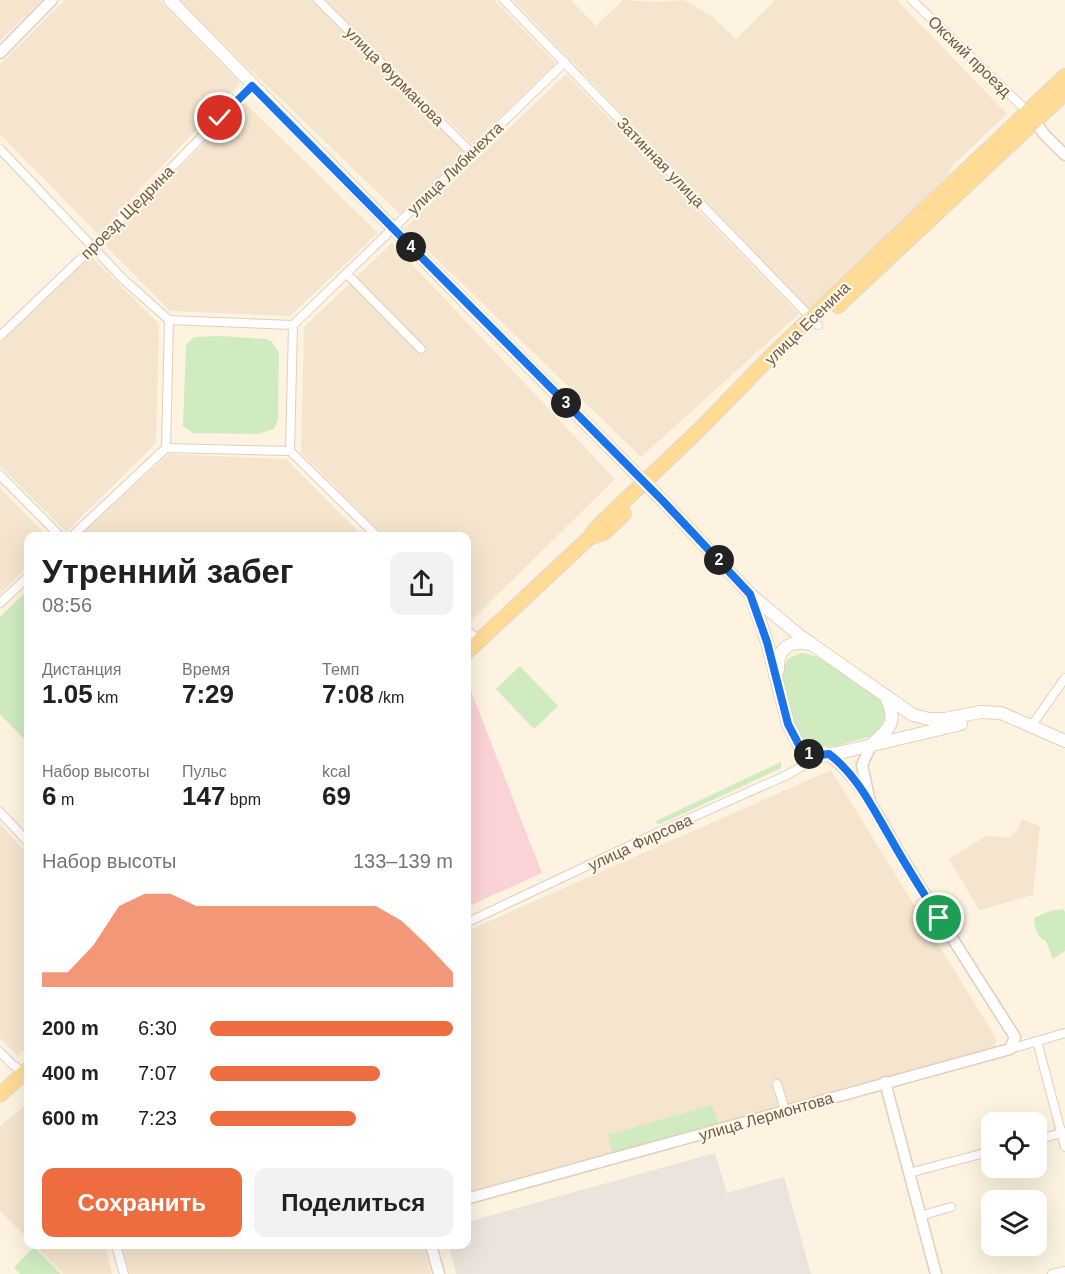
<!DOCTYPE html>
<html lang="ru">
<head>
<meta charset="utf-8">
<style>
  body { margin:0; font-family:Helvetica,sans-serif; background:#f2f2f2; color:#202124; height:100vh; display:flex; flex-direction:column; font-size:22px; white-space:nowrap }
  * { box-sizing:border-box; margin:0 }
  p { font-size:20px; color:#757577 }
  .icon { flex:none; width:33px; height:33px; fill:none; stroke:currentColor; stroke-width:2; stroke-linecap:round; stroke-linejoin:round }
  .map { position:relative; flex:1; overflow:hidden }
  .details { position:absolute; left:24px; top:532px; width:447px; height:717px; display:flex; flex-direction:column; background:#fff; border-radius:12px; box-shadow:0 6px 24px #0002 }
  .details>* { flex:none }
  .buttons { position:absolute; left:981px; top:1112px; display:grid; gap:12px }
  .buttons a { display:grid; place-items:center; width:66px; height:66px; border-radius:12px; background:#fff; box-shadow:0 6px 24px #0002; font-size:30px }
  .pin { position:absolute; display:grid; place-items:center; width:51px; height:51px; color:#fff; margin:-26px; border:3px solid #fff; border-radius:50%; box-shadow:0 2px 6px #0007 }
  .km { position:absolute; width:30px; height:30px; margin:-15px; border-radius:50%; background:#222; color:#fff; font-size:16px; line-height:30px; text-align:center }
  .round { display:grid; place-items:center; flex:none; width:63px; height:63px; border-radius:12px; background:#f2f2f2 }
  .summary { display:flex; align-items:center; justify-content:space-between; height:102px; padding:0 18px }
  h1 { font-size:33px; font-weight:600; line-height:45px }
  .metrics { display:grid; grid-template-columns:repeat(3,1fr); gap:9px; height:102px; padding:6px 18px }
  .metrics div { display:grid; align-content:center }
  .metrics b { font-size:26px; font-weight:600 }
  .metrics small { font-size:16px; font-weight:400 }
  .metrics p { font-size:16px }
  .chart { height:168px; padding:12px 18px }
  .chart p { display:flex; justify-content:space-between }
  .chart svg { width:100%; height:108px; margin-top:6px; fill:#ed6c40; opacity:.7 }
  .cta { display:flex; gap:12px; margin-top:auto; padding:12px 18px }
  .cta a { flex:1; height:69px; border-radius:12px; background:#ed6c40; color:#fff; font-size:24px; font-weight:600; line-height:69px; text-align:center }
  .cta a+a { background:#f2f2f2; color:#202124 }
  ul { padding:0 18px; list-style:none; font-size:20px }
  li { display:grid; grid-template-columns:96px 72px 1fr; align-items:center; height:45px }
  li i { height:15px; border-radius:8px; background:#ed6c40 }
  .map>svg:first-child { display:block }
  .residential { fill:#f5e5cf }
  .industrial { fill:#ebe4dc }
  .medical { fill:#fbd3d7 }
  .green { fill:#cfebbf }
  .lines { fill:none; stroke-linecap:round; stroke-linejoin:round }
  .minor-casing { stroke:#e2cfbc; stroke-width:10 }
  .tertiary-casing { stroke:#e2cfbc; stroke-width:13 }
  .secondary-casing { stroke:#e7d0ba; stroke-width:14 }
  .primary-casing { stroke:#ded7d3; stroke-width:16 }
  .minor { stroke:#fff; stroke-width:8 }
  .tertiary { stroke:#fff; stroke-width:10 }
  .secondary { stroke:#fff; stroke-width:12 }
  .primary { stroke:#ffdb96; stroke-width:14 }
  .route-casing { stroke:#fff; stroke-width:12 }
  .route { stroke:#1a73e8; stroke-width:8 }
  .labels { text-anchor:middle; stroke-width:4.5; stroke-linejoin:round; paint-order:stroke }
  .street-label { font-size:16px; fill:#755947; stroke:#fff7e8 }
</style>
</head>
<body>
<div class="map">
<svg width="1065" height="1274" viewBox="0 0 1065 1274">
  <rect width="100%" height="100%" fill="#fdf3e0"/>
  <g class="residential">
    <polygon points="0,0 43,0 0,41"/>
    <polygon points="65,0 159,0 240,83 98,234 0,134 0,64"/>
    <polygon points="178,0 312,0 466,151 400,214"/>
    <polygon points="325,0 494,0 556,63 472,144"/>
    <polygon points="513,0 571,0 596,26 623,0 661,2 684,0 713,17 736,39 775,0 897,0 1007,114 952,166 949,174 898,228 815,308 808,308"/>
    <polygon points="566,74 799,314 641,457 405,228"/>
    <polygon points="245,103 378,233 290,316 170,311 103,243"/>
    <polygon points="392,243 615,479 470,622 466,618 466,537 385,537 301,453 304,327"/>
    <polygon points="90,255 159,324 156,443 66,532 0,466 0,342"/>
    <polygon points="169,454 286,459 364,537 76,537"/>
    <polygon points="0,488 48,537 28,537 28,566 0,594"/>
    <polygon points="831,770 996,1038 995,1049 467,1198 467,931"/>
    <polygon points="1022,819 1040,826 1033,895 979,910 949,859 986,836 1009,837 1018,830"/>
    <polygon points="0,824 28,854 28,1046 18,1056 0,1038"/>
    <polygon points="27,1104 28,1106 28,1239 0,1211 0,1126"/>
    <polygon points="34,1245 105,1245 112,1274 63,1274"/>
    <polygon points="121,1245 424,1245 431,1274 128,1274"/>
  </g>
  <polygon class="industrial" points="715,1153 727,1193 784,1177 811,1274 456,1274 449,1245 466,1245 467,1222"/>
  <polygon class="medical" points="469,686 542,873 467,907 466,688"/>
  <g class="green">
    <polygon points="221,336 266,339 272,342 279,353 278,420 274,429 258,434 193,433 183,426 186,345 194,337"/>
    <polygon points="25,593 28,597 28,743 0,714 0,617"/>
    <path d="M 800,653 C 830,656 856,681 880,697 L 885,704 L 887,721 L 875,735 L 837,746 L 822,747 L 812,745 L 803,738 L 795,727 L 783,682 L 783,670 L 788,659 Z"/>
    <polygon points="520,666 558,706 534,729 496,689"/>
    <polygon points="781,762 781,768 661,824 657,824 656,821"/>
    <path d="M 1063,909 L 1065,912 L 1065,951 L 1053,959 L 1046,941 C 1036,936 1035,928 1034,918 L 1050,911 Z"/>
    <polygon points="712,1105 719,1126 613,1156 608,1135"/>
    <polygon points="34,1247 61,1274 20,1274 14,1267"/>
  </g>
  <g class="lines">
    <g class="minor-casing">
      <g id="minor">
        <polyline points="318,0 471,152"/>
        <polyline points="504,0 818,325"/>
        <polyline points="912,0 1028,112"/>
        <polyline points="0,149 123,279 169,320"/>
        <polyline points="346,273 421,349"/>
        <polyline points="293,325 565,62"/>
        <polyline points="0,336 93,247 252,86"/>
        <polyline points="290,451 378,537"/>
        <polyline points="0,475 61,537"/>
        <polyline points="71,537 166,448 290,451 293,325 169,320 166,448"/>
        <polyline points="0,603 28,577"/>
        <polyline points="466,629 479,641"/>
        <polyline points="1032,725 1065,678"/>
        <polyline points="0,812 28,842"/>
        <polyline points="466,923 650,836 787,775 801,767 810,756"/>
        <polyline points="1037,1041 1065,1147"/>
        <polyline points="1010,1049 1065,1033"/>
        <polyline points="0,1052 13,1065 27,1075"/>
        <polyline points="777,1084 785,1110"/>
        <polyline points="1036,1140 1065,1132"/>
        <polyline points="909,1173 992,1151"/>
        <polyline points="920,1216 951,1207"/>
        <polyline points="116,1245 124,1274"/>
        <polyline points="1052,1274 1065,1271"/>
      </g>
    </g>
    <g class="tertiary-casing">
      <g id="tertiary">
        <polyline points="0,53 52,0"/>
        <polyline points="1032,117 1044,134 1065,155"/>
        <polyline points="869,797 862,765 871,745"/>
        <polyline points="885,1082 936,1274"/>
        <path d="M 466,1199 L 1010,1049 L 1015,1037 C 978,979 941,921 905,862 C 882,825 864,781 829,755"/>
        <polyline points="431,1245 439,1274"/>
      </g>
    </g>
    <g class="secondary-casing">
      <g id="secondary">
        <polyline points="170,0 469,306 662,500 750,594 800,636 913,715 929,719 945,719 980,712 1001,713 1065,741"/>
        <polyline points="751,595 767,642 788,724 800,747 810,756 820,756 843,752 961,724"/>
        <path d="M 778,670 C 777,648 789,640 810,644"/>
        <path d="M 873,743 C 893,727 897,719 885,695"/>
      </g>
    </g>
    <g class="primary-casing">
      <g id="primary">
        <polyline points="838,306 1065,93"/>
        <polyline points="589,538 604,533 624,514"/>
        <polyline points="466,653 589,538 596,528 699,430 776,351 1065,76"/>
        <polyline points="0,1095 28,1069"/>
      </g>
    </g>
    <use href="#minor" class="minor"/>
    <use href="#tertiary" class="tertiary"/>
    <use href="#secondary" class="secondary"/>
    <use href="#primary" class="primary"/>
  </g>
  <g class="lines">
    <g class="route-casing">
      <path id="route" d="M 220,118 L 252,86 L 662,500 L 750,594 L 767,642 L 788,724 L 800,747 L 810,756 L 829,754 C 858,776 873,809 891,839 C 906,866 923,892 939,918"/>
    </g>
    <use href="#route" class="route"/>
  </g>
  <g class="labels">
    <g class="street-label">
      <text transform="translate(970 56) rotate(44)" y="6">Окский проезд</text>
      <text transform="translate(395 76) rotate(45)" y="6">улица Фурманова</text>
      <text transform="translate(661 162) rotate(46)" y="6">Затинная улица</text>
      <text transform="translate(455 168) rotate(-44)" y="6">улица Либкнехта</text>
      <text transform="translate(127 212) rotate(-45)" y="6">проезд Щедрина</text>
      <text transform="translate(807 323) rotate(-44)" y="6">улица Есенина</text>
      <text transform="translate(640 842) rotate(-25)" y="6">улица Фирсова</text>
      <text transform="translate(766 1116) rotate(-16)" y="6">улица Лермонтова</text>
    </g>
  </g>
</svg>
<div class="buttons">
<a><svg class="icon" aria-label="locate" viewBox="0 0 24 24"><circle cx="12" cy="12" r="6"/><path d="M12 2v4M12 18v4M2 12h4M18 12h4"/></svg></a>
<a><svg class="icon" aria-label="layers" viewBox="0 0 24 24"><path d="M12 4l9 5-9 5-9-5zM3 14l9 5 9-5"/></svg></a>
</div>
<div class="pin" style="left:939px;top:918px;background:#1e9e55"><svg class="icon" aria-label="arrive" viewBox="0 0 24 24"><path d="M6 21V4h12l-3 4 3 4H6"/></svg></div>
<div class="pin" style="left:220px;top:118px;background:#d93025"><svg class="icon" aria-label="check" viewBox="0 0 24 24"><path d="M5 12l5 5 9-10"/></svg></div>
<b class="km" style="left:809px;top:754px">1</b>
<b class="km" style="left:719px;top:560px">2</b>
<b class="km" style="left:566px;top:403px">3</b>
<b class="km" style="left:411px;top:247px">4</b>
<section class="details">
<div class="summary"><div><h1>Утренний забег</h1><p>08:56</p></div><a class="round"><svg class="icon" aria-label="share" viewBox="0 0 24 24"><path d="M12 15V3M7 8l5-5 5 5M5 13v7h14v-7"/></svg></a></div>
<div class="metrics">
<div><p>Дистанция</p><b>1.05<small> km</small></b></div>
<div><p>Время</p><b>7:29</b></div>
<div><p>Темп</p><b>7:08<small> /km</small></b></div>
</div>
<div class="metrics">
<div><p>Набор высоты</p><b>6<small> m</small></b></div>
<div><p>Пульс</p><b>147<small> bpm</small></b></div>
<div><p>kcal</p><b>69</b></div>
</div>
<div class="chart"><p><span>Набор высоты</span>133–139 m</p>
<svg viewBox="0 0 160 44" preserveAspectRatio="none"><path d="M0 44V38L10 38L20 27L30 11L40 6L50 6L60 11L70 11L80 11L90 11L100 11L110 11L120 11L130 11L140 17L150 27L160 38V44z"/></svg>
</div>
<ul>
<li><b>200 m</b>6:30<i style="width:100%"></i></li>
<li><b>400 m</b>7:07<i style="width:70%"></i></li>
<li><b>600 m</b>7:23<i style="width:60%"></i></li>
</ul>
<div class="cta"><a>Сохранить</a><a>Поделиться</a></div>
</section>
</div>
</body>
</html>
